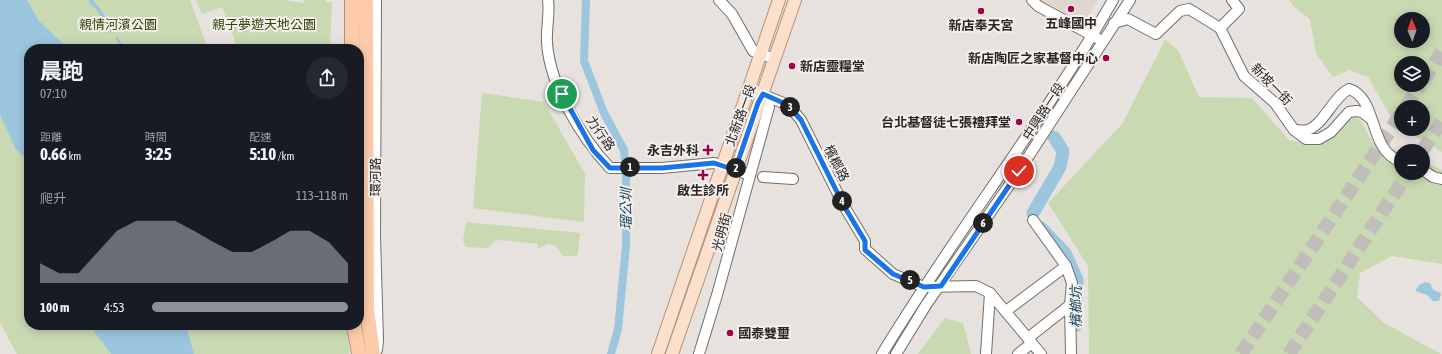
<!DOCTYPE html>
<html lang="zh-TW">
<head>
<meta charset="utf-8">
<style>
  body { margin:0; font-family:"Asap Condensed","Noto Sans TC",sans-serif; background:#242831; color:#f1f3f6; height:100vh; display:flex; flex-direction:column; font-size:15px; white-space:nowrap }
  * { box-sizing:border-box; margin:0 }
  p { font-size:13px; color:#9ea1a6 }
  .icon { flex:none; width:22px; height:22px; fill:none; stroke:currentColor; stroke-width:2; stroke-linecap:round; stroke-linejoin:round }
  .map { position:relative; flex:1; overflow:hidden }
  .drawer { position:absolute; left:24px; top:44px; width:340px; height:286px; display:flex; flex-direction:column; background:#171b24; border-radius:16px; box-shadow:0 2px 10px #0003 }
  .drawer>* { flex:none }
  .needle { width:26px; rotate:358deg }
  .fabs { position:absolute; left:1394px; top:12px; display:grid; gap:8px }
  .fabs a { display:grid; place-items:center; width:36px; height:36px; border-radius:50%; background:#171b24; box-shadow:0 2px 10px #0003; font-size:20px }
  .pin { position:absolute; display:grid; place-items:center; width:34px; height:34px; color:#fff; margin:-17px; border:2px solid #fff; border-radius:50%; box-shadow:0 1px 4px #0007 }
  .km { position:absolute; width:20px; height:20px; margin:-10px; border-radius:50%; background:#222; color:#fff; font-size:11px; line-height:20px; text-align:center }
  .round { display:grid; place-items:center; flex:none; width:42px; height:42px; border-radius:21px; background:#242831 }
  .overview { display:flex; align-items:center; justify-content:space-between; height:68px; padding:0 16px }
  h1 { font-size:22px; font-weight:700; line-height:30px }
  .metrics { display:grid; grid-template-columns:repeat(3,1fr); gap:6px; height:68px; padding:4px 16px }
  .metrics div { display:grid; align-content:center }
  .metrics b { font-size:17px; font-weight:700 }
  .metrics small { font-size:11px; font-weight:400 }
  .metrics p { font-size:11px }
  .chart { height:112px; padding:8px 16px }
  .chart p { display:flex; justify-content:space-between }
  .chart svg { width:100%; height:72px; margin-top:4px; fill:#8c9099; opacity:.7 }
  ul { padding:0 16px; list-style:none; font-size:13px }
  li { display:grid; grid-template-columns:64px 48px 1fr; align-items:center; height:30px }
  li i { height:10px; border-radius:5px; background:#8c9099 }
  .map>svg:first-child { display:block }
  .built { fill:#e0d6cd }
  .green { fill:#c9d9b2; fill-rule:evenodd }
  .water { fill:#9bc6de }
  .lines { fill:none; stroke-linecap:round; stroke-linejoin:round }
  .canal { stroke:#9bc6de; stroke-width:8 }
  .river { stroke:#9bc6de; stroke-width:13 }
  .highway-tunnel { stroke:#c1bdb9; stroke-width:14; stroke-dasharray:14 7; stroke-linecap:butt }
  .minor-casing { stroke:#726e6b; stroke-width:12 }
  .major-casing { stroke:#b2927b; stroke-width:14 }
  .highway-casing { stroke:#b2927b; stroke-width:16 }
  .minor { stroke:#fff; stroke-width:10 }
  .major { stroke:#fde0cb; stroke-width:12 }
  .highway { stroke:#fccba9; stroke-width:14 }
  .route-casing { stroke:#fff; stroke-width:8 }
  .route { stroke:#1a73e8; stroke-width:5 }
  .poi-dot { fill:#9d034b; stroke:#f4efeb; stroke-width:1.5 }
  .labels { text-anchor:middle; stroke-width:4; stroke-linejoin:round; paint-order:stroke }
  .poi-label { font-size:13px; font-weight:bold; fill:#292726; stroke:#f4efeb }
  .park-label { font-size:13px; fill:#334608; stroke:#f4efeb }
  .street-label { font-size:13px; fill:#292726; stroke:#f4efeb }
  .water-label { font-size:14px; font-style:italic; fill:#164c65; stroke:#f4efeb }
</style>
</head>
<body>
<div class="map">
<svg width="1442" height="354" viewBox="0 0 1442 354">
  <rect width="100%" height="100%" fill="#e7e2de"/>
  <polygon class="built" points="1035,0 1098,0 1084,23 1060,14"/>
  <g class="green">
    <polygon points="27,0 190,0 208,49 69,49 39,21"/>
    <polygon points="196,0 283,0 304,3 303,0 325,0 326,2 332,2 330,49 238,49 222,7 202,14"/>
    <path d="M 1289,0 L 1442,0 L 1442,152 L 1427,142 L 1404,132 L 1393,121 L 1368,77 L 1349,70 L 1333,77 L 1316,53 L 1310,19 L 1293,6 ZM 1401,19 L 1423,19 L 1423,41 L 1401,41 ZM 1401,63 L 1423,63 L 1423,85 L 1401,85 ZM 1401,107 L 1423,107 L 1423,129 L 1401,129 Z"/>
    <polygon points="1165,40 1178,50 1199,97 1252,98 1289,140 1318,146 1341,128 1349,118 1356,117 1362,122 1372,142 1401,152 1401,173 1423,173 1423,161 1442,170 1442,264 1392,256 1360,273 1357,297 1384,323 1441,354 1089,354 1088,266 1048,203 1122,124"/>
    <polygon points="482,93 544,102 585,174 584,222 473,208"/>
    <polygon points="0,115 15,148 29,162 29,325 89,325 111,354 17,354 0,323"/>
    <polygon points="466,222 580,233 578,253 577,256 563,256 555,245 548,244 537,249 538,244 500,240 495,241 488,248 466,247 463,241"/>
    <polygon points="945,318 963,323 971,354 918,354"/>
    <polygon points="186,325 347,325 349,354 194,354"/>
  </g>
  <g class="water">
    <polygon points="0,0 27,0 39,21 69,49 29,49 29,162 15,148 0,115"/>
    <polygon points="89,0 93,0 109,21 114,32 111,33 96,9 89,3"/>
    <polygon points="117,37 123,45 132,49 122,48 115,38"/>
    <polygon points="1425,282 1430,283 1433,290 1441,293 1439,301 1433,301 1427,295 1415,291 1419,285"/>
    <polygon points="89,325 186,325 194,354 111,354"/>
  </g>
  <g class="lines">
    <polyline class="canal" points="586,0 584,61 604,113 624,150 626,177 626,246 618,329 611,354"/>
    <g class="river">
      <polyline points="1033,213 1060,167 1063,151 1054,137"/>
      <polyline points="1041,228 1065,253 1077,280 1075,326"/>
    </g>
    <g class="highway-tunnel">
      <polyline points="1423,81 1442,52"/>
      <polyline points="1406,107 1420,85"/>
      <polyline points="1422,151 1442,121"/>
      <polyline points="1241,354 1401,114"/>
      <polyline points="1289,354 1408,173"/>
    </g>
    <g class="minor-casing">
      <g id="minor">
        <polyline points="376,0 375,236 378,340 377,350"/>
        <path d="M 548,0 C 550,14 546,29 547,43 C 550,86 581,137 610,168 L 662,168 L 714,163 L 750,175"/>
        <polyline points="719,0 732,14 753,51 775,59"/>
        <polyline points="1032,0 1038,6 1097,38"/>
        <polyline points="1114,23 1128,19 1156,34 1180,11 1189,9 1220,28 1244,76 1275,103 1294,130 1306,139 1319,139 1331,132 1349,112 1356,111 1362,112 1371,119"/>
        <polyline points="1220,28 1239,9 1232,0"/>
        <polyline points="749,89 788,105 801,120 844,206 865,241 865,249 893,274 924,287 976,286 990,293 1041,354"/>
        <path d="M 1294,130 C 1298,130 1303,131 1307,130 C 1323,126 1333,97 1349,89 C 1379,99 1367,149 1401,162"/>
        <polyline points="1423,170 1433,177 1442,179"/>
        <polyline points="763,177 793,179"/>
        <polyline points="1033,220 1066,266 1072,283 1070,305 1071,354"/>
        <polyline points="1006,311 1066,266"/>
        <polyline points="1028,338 1070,305"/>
        <polyline points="699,354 717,295 769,107 763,94"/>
        <path d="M 882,354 C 955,233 1043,122 1113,0"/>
        <polyline points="896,354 926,305 1019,171 1130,0"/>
        <polyline points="986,354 990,293"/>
        <polyline points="1018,354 1032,343"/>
      </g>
    </g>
    <g class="major-casing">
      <g id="major">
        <polyline points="658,354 779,0"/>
        <polyline points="672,354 795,0"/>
      </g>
    </g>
    <g class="highway-casing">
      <g id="highway">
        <polyline points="366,0 367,310 373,354"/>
        <polyline points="352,49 352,0"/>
        <polyline points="354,325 359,354"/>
      </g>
    </g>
    <use href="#minor" class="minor"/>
    <use href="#major" class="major"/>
    <use href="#highway" class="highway"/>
  </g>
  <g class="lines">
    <g class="route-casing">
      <polyline id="route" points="562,94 593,150 610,168 662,168 714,163 735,170 758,103 763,94 788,105 801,120 844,206 865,241 865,250 893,274 924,287 941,286 1019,171"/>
    </g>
    <use href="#route" class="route"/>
  </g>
  <g class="poi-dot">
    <circle cx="1071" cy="9" r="4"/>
    <circle cx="981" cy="11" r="4"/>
    <circle cx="1106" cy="58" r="4"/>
    <circle cx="792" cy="66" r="4"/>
    <circle cx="1019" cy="122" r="4"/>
    <path d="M706 144h4v4h4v4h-4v4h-4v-4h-4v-4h4z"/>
    <path d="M701 169h4v4h4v4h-4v4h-4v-4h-4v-4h4z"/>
    <circle cx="730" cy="333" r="4"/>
  </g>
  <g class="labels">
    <g class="poi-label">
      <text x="1071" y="28">五峰國中</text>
      <text x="981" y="30">新店奉天宮</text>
      <text x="1098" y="63" text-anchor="end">新店陶匠之家基督中心</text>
      <text x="800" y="71" text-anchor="start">新店靈糧堂</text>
      <text x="1011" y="127" text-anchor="end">台北基督徒七張禮拜堂</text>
      <text x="699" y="155" text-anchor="end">永吉外科</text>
      <text x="703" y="195">啟生診所</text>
      <text x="738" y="338" text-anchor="start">國泰雙璽</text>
    </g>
    <g class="park-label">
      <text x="118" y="29">親情河濱公園</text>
      <text x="264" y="29">親子夢遊天地公園</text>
    </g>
    <g class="street-label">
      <text transform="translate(1272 84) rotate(46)" y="5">新坡一街</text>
      <text transform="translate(1043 111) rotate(-57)" y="5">中興路一段</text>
      <text transform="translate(740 115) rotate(-70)" y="5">北新路一段</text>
      <text transform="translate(601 133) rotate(55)" y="5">力行路</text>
      <text transform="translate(837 163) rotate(63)" y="5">檳榔路</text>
      <text transform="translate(375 177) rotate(-90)" y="5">環河路</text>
      <text transform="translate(721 232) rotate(-75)" y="5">光明街</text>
    </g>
    <g class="water-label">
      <text transform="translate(626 209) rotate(-90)" y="5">瑠公圳</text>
      <text transform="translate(1076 307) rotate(-90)" y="5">檳榔坑</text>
    </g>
  </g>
</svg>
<div class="fabs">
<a><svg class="needle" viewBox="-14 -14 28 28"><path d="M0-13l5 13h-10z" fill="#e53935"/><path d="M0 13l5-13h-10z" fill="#9ea1a6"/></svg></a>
<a><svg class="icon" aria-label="layers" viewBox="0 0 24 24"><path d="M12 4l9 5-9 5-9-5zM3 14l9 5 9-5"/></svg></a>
<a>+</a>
<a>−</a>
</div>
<div class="pin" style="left:562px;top:94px;background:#1e9e55"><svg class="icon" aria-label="arrive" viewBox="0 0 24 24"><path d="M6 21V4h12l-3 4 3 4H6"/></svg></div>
<div class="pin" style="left:1019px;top:171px;background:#d93025"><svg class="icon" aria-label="check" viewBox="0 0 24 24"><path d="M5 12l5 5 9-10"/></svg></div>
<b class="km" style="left:630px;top:167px">1</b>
<b class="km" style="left:736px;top:168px">2</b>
<b class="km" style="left:790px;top:107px">3</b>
<b class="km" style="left:842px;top:201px">4</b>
<b class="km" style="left:910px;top:280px">5</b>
<b class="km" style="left:983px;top:223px">6</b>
<section class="drawer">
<div class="overview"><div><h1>晨跑</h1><p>07:10</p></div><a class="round"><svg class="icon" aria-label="share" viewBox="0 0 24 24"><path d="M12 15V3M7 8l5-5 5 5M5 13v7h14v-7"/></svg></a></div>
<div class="metrics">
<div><p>距離</p><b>0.66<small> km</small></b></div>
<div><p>時間</p><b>3:25</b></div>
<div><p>配速</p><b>5:10<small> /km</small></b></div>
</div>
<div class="chart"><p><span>爬升</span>113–118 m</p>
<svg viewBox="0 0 160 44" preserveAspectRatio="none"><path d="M0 44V32L10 38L20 38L30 25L40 12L50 6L60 6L70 6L80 12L90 19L100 25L110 25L120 19L130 12L140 12L150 19L160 32V44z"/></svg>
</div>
<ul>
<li><b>100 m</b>4:53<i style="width:100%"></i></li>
</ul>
</section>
</div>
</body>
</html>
